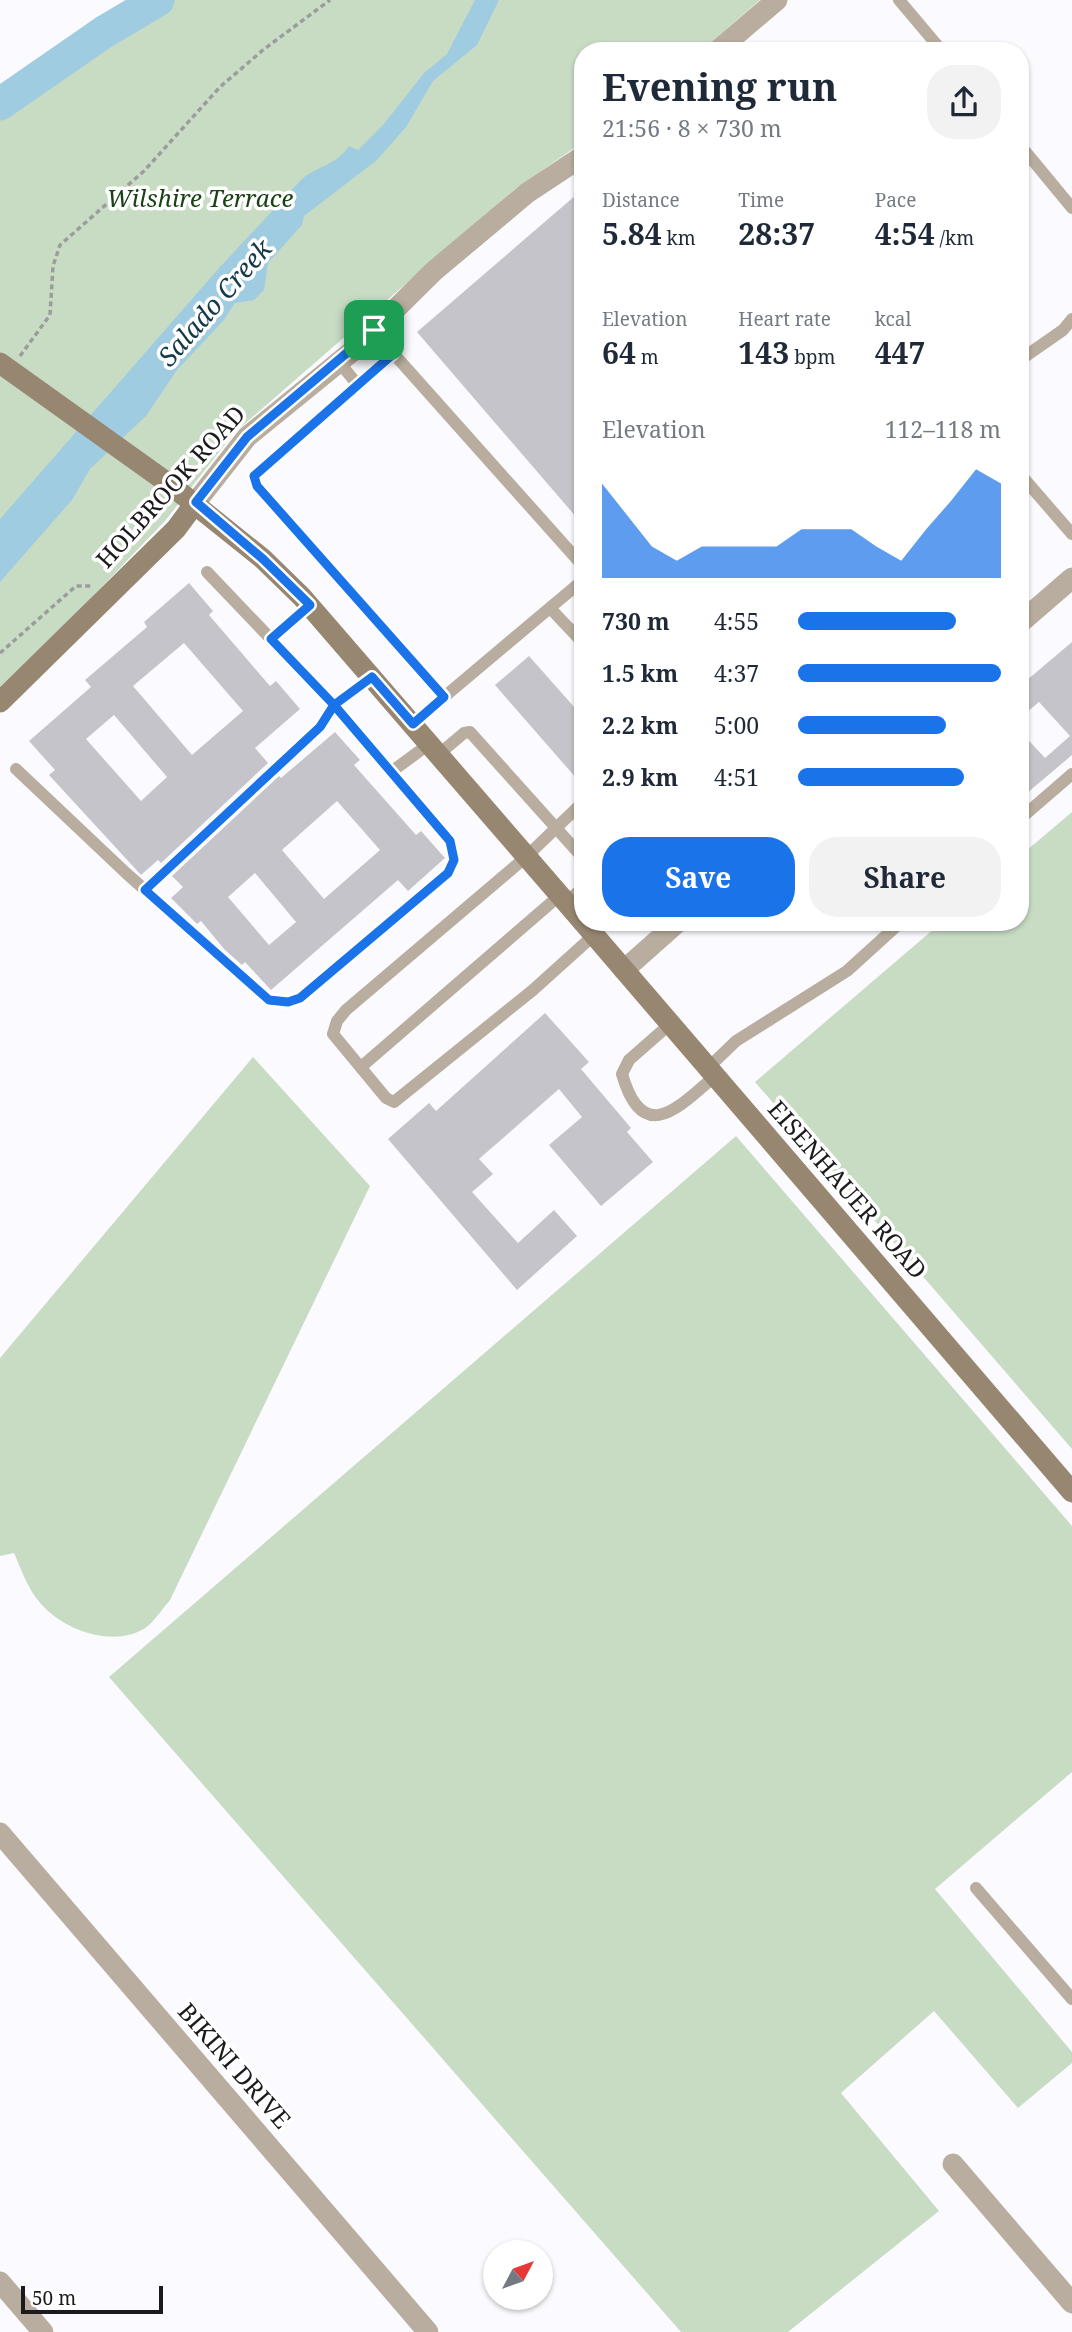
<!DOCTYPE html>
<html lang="en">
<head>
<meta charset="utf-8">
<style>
  body { margin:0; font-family:"Noto Serif",serif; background:#f2f2f3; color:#1f2937; height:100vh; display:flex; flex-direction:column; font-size:26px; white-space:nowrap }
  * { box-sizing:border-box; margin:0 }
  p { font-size:23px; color:#747a83 }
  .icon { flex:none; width:38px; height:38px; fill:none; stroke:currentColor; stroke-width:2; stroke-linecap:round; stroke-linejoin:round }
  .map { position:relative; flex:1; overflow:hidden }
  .drawer { position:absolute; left:574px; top:42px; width:455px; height:889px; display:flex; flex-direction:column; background:#fff; border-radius:28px; box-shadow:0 2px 5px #0004 }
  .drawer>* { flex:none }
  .needle { width:46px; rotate:49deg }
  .fabs { position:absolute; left:483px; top:2240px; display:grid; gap:14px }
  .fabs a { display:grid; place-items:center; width:70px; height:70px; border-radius:50%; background:#fff; box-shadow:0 2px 5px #0004; font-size:35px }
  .scale { position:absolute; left:21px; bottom:18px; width:142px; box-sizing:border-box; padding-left:7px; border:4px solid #1b1b1d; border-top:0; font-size:19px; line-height:24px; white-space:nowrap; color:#1b1b1d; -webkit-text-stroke:5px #fff; paint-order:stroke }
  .pin { position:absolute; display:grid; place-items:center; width:60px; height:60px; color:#fff; margin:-30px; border-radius:14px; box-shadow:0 4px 10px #0006 }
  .round { display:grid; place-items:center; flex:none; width:74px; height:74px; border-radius:28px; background:#f2f2f3 }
  .head { display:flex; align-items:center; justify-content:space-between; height:119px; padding:0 28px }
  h1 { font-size:38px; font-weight:700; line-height:52px }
  .stats { display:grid; grid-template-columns:repeat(3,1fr); gap:10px; height:119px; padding:7px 28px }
  .stats div { display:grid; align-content:center }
  .stats b { font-size:30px; font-weight:700 }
  .stats small { font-size:19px; font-weight:400 }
  .stats p { font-size:19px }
  .chart { height:196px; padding:14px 28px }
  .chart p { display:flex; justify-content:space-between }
  .chart svg { width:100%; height:126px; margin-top:7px; fill:#1a73e8; opacity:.7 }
  .action { display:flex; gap:14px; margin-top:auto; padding:14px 28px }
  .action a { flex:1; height:80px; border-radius:28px; background:#1a73e8; color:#fff; font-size:28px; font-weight:700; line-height:80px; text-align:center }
  .action a+a { background:#f2f2f3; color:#1f2937 }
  ul { padding:0 28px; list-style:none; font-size:23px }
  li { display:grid; grid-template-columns:112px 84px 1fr; align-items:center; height:52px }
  li i { height:18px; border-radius:9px; background:#1a73e8 }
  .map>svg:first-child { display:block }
  .green { fill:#c8dcc4 }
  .water { fill:#a0cce1 }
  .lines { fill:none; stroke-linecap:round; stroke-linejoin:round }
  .river { stroke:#a0cce1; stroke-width:33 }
  .building { fill:#c5c4ca; fill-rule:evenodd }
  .path { stroke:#9c9c9f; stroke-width:3.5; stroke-dasharray:5 3.5; stroke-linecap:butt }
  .lane { stroke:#b8ad9e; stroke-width:12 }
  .street { stroke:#b8ad9e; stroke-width:21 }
  .secondary { stroke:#978771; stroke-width:21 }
  .secondary-bridge { stroke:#978771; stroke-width:21 }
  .route-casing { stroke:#fff; stroke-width:14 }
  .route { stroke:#1a73e8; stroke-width:9 }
  .labels { text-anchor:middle; stroke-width:7; stroke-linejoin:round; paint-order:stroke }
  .park-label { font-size:24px; font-style:italic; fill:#1b4215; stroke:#fff }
  .street-label { font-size:24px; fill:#1b1b1d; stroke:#fff }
  .water-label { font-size:26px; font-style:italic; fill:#143a4a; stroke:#fff }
</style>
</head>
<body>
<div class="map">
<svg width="1072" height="2332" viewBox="0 0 1072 2332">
  <rect width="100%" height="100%" fill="#fbfbff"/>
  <g class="green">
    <polygon points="126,0 760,0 701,51 583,51 583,142 515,189 234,433 165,521 0,693 0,89"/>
    <polygon points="1072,812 1072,1449 755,1082 942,922 1020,922 1020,856"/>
    <path d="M 253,1057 L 370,1186 L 170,1600 C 163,1608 156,1619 148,1626 C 119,1648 71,1633 47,1610 C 30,1595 23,1574 14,1553 L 0,1556 L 0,1358 Z"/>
    <polygon points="736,1136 1072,1526 1072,1772 935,1889 1072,2052 1072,2063 1018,2108 934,2011 841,2093 939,2211 788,2332 681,2332 109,1677"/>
  </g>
  <path class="water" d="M 475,0 L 499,0 L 477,45 L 433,81 L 406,127 L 377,160 L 304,216 L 302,225 L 268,263 L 264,290 L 254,300 L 235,303 L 223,321 L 177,370 L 146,416 L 90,469 L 72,500 L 0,582 L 0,519 L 219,268 L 301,180 C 316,166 336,166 349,146 L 358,150 L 383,125 L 424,73 L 447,54 Z"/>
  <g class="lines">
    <polyline class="river" points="0,104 104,32 158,0"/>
  </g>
  <g class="building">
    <polygon points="583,189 583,525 417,332"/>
    <path d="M 189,583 L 213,611 L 209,615 L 270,686 L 276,681 L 300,709 L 255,748 L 268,763 L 161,863 L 158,860 L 141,875 L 49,775 L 55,770 L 29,741 L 91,687 L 85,680 L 147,627 L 144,622 ZM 184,643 L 243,711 L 192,755 L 133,686 ZM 114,715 L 167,777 L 141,801 L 86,739 Z"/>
    <polygon points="1072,642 1072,755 1020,799 1020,731 1045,758 1070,736 1039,702 1020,718 1020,686"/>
    <polygon points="529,656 583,717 583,786 495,685"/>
    <path d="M 335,732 L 360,760 L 354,765 L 416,835 L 421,831 L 445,858 L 408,891 L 398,880 L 271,990 L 245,962 L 242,965 L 224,949 L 201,921 L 197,924 L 171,898 L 183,887 L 172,876 L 279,776 L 281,778 ZM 337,801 L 380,850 L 324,899 L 282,850 ZM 255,873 L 296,922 L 269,945 L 228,897 Z"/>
    <polygon points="545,1013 589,1062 581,1069 631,1128 627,1132 653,1162 601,1206 549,1145 582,1117 559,1089 479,1159 493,1174 472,1192 518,1243 554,1210 577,1236 517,1290 388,1139 429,1103 436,1111"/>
  </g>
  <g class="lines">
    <g class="path">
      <polyline points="20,356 50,315 53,266 60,245 144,171 220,87 263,50 330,0"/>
      <polyline points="0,653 76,586 92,586"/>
    </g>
    <g class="lane">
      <polyline points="899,0 942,51"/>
      <polyline points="1020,145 1072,208"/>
      <polyline points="375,330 393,353"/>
      <polyline points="1020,360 1063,330 1072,319"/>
      <polyline points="339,362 357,384"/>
      <polyline points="1020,474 1072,534"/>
      <polyline points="550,608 583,643"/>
      <polyline points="271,639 310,605"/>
      <polyline points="444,697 583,580"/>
      <polyline points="413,724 444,697 257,486 254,476 393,353 583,566"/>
      <polyline points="439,754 464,733 470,732 583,858"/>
      <polyline points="16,769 126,873 269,1000 287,1002 300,998 448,873 454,860 450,841 334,705 207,572"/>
      <polyline points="391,772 429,744"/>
      <polyline points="583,802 526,857 346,1010 337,1021 333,1034 386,1098 394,1102 533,990 594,935"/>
      <polyline points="1020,819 1072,774"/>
      <polyline points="144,890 320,727 334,705 372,677"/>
      <polyline points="566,903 583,887"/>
      <path d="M 670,1024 L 629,1060 L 622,1074 C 643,1147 679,1107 715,1076"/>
      <polyline points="361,1067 560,895"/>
      <polyline points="708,1068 736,1041 847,971 901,922"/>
      <polyline points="976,1888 1072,1999"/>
    </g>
    <g class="street">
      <polyline points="717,51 777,0"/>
      <polyline points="196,502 247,437 355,349 434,271 527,193 583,156"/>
      <polyline points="1020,623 1072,578"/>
      <polyline points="624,970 678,922"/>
      <polyline points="0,1833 428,2332"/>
      <polyline points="953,2164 1072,2303"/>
      <polyline points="0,2282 43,2332"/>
    </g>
    <g class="secondary">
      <polyline points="172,486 263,559 302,597 583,922"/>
      <polyline points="0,702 176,529 196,502"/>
      <polyline points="583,922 1072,1492"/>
    </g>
    <polyline class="secondary-bridge" points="0,363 172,486"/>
  </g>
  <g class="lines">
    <g class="route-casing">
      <polyline id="route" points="374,330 247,437 196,502 263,559 310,605 271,639 334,705 450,841 454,860 448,873 300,998 288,1002 269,1000 145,890 320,727 334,705 372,677 413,724 444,697 257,486 254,476 393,354 374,330"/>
    </g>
    <use href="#route" class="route"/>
  </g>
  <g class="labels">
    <g class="park-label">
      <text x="200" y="207">Wilshire Terrace</text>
    </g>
    <g class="street-label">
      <text transform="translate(171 487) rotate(-48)" y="8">HOLBROOK ROAD</text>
      <text transform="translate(847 1190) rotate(49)" y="8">EISENHAUER ROAD</text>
      <text transform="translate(234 2066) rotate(49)" y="8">BIKINI DRIVE</text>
    </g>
    <g class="water-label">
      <text transform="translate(215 303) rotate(-49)" y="9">Salado Creek</text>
    </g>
  </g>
</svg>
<div class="fabs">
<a><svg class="needle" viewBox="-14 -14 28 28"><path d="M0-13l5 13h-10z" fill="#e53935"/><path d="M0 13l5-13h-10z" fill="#747a83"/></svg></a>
</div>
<div class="scale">50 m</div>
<div class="pin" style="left:374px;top:330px;background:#1e9e55"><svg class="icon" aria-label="arrive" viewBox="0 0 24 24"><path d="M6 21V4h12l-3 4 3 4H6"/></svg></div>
<section class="drawer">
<div class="head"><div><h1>Evening run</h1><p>21:56 · 8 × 730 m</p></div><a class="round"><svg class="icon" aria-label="share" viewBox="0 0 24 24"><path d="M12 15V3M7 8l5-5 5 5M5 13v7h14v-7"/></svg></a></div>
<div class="stats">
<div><p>Distance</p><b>5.84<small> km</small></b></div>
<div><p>Time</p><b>28:37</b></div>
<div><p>Pace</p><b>4:54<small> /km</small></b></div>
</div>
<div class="stats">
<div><p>Elevation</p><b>64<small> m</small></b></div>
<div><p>Heart rate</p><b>143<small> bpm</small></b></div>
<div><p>kcal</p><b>447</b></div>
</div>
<div class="chart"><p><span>Elevation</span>112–118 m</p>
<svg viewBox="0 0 160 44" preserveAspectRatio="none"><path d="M0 44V11L10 22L20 33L30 38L40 33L50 33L60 33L70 33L80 27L90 27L100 27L110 33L120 38L130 27L140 17L150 6L160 11V44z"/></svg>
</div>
<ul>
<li><b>730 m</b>4:55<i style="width:78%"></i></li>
<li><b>1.5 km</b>4:37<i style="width:100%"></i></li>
<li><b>2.2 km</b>5:00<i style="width:73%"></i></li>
<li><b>2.9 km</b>4:51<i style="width:82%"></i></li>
</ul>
<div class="action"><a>Save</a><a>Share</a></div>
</section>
</div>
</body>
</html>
